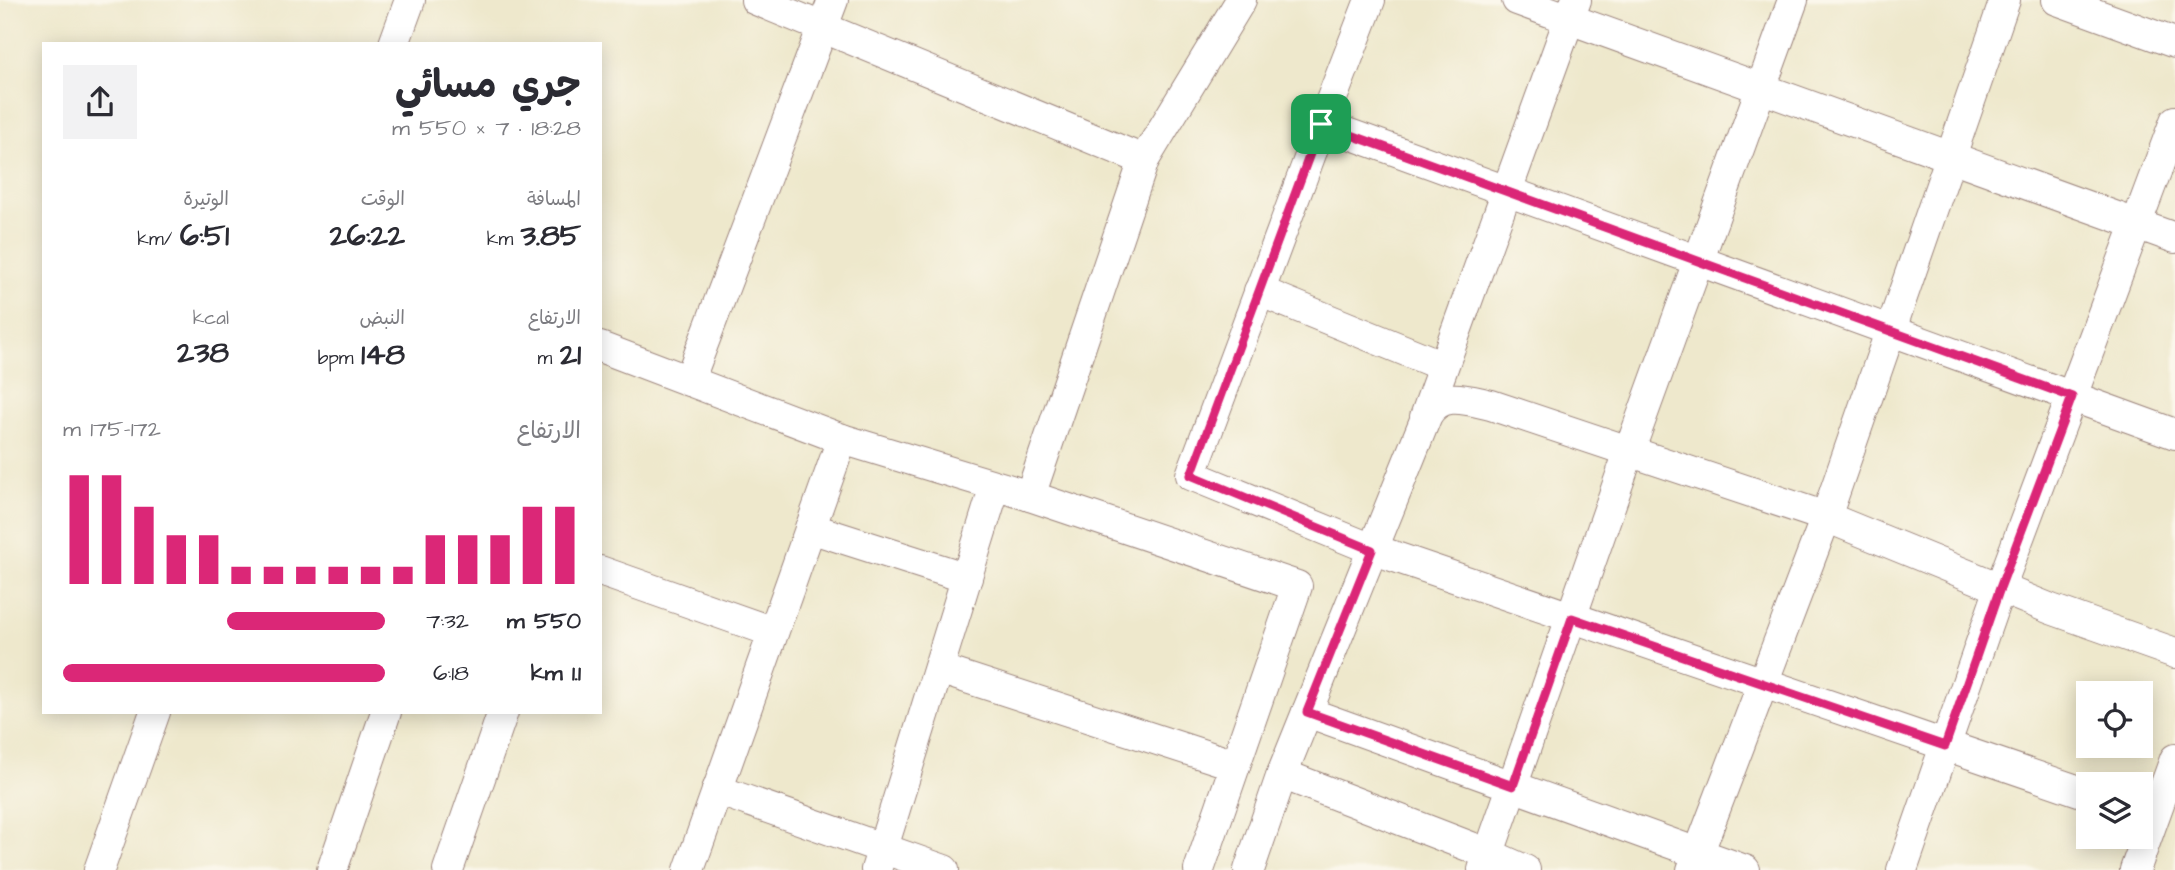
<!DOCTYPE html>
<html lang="ar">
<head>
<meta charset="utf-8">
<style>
  body { margin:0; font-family:"Architects Daughter","Playpen Sans Arabic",sans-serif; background:#f2f2f3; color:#2b2b33; direction:rtl; height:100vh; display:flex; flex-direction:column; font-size:26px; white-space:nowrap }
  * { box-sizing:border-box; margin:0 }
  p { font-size:23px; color:#7c7c81 }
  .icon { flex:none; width:38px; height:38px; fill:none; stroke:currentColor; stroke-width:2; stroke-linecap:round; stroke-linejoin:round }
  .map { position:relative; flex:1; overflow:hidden; direction:ltr }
  .details { position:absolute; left:42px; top:42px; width:560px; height:672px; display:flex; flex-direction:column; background:#fff; border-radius:0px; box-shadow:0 4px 18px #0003; direction:rtl }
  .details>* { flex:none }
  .buttons { position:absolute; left:2076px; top:681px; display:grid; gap:14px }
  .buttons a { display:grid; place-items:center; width:77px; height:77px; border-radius:0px; background:#fff; box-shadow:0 4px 18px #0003; font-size:35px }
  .pin { position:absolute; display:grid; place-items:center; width:60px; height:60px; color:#fff; margin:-30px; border-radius:14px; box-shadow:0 4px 10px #0006 }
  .round { display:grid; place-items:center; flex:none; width:74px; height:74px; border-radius:0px; background:#f2f2f3 }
  .headline { display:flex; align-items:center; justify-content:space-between; height:119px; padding:0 21px }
  h1 { font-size:38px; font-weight:700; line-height:52px }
  .metrics { display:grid; grid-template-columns:repeat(3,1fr); gap:10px; height:119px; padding:7px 21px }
  .metrics div { display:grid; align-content:center }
  .metrics b { font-size:30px; font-weight:700 }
  .metrics small { font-size:19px; font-weight:400 }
  .metrics p { font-size:19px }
  .chart { height:196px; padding:14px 21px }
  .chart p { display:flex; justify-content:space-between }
  .chart svg { width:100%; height:126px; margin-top:7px; stroke:#db2777; stroke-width:6 }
  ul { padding:0 21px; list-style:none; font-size:23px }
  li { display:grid; grid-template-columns:112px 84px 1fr; align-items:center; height:52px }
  li i { height:18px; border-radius:9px; background:#db2777 }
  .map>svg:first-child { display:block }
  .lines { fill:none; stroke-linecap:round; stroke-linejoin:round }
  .street-casing { stroke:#9c847c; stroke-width:32 }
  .street { stroke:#fff; stroke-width:30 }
  .route-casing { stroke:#fff; stroke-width:14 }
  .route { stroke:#db2777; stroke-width:9 }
</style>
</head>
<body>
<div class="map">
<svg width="2175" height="870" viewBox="0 0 2175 870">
  <rect width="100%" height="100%" fill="#fbf7ec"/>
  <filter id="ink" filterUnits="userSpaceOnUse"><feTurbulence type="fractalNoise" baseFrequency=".0143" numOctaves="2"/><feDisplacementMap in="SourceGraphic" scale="14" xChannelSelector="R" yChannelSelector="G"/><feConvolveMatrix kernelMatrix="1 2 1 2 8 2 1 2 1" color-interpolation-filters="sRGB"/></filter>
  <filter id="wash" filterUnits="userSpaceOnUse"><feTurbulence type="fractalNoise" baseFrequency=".00686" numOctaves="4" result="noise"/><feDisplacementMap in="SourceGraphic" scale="28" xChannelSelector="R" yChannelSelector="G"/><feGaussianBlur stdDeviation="1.57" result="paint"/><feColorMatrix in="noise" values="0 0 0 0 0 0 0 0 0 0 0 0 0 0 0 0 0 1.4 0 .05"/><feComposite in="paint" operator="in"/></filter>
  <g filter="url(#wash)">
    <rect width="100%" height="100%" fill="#eee8cc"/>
  </g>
  <g filter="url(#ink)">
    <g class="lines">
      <g class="street-casing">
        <g id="street">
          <polyline points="756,0 1144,160"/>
          <polyline points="1370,0 1322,124 1191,475 1372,549 2088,794"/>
          <polyline points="1517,0 2175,238"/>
          <polyline points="2057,0 2175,43"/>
          <polyline points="394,44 410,0"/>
          <polyline points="1322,124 2175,434"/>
          <polyline points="1259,291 1443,366"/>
          <polyline points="600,347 842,439 1030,496 1144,160 1241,0"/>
          <polyline points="689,381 833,0"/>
          <polyline points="1425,417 1576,0"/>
          <polyline points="1030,496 1297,586 1199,870"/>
          <polyline points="810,528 967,578"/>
          <polyline points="600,571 773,632"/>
          <polyline points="939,669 1235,765"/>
          <polyline points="1307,712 1745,870"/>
          <polyline points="1282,774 1489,854 1525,870"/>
          <polyline points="717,790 944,870"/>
          <polyline points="99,870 155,712"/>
          <polyline points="332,870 386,712"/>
          <polyline points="448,870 503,712"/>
          <polyline points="689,870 842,439"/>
          <polyline points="876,870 995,486"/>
          <path d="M 1249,870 L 1282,774 L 1427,415 C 1442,390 1467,400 1491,405 L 1826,517 L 2051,609 L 2175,653"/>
          <polyline points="1483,870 1629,452 1793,0"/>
          <polyline points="1692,870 1826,517 2005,0"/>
          <polyline points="1902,870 2000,588 2175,121"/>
          <polyline points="2135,870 2175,759"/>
        </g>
      </g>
      <use href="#street" class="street"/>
    </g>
  </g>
  <g class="lines" filter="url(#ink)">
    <g class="route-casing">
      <polygon id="route" points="1321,124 2072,397 2000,588 1945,746 1572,618 1513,786 1307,712 1372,550 1191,475"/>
    </g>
    <use href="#route" class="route"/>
  </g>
</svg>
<div class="buttons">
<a><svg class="icon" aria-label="locate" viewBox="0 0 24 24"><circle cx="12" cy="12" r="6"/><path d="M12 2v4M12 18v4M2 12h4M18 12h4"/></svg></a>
<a><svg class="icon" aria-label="layers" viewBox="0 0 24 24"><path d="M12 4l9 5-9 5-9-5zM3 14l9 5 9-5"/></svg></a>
</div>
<div class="pin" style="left:1321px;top:124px;background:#1e9e55"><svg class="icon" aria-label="arrive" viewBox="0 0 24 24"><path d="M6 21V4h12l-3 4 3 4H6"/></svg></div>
<section class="details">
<div class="headline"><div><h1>جري مسائي</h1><p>18:28 · 7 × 550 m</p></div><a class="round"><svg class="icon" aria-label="share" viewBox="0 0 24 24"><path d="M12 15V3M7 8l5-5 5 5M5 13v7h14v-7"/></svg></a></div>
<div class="metrics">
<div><p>المسافة</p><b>3.85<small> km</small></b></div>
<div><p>الوقت</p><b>26:22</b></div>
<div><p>الوتيرة</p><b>6:51<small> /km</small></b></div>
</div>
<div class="metrics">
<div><p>الارتفاع</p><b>21<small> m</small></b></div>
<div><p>النبض</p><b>148<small> bpm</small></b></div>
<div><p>kcal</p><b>238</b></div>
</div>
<div class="chart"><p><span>الارتفاع</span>172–175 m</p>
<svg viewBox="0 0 160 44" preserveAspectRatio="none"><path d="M5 44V6M15 44V6M25 44V17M35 44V27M45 44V27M55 44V38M65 44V38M75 44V38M85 44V38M95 44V38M105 44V38M115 44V27M125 44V27M135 44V27M145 44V17M155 44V17"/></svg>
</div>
<ul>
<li><b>550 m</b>7:32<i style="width:49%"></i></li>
<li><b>1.1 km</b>6:18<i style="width:100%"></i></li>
</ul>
</section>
</div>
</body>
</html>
